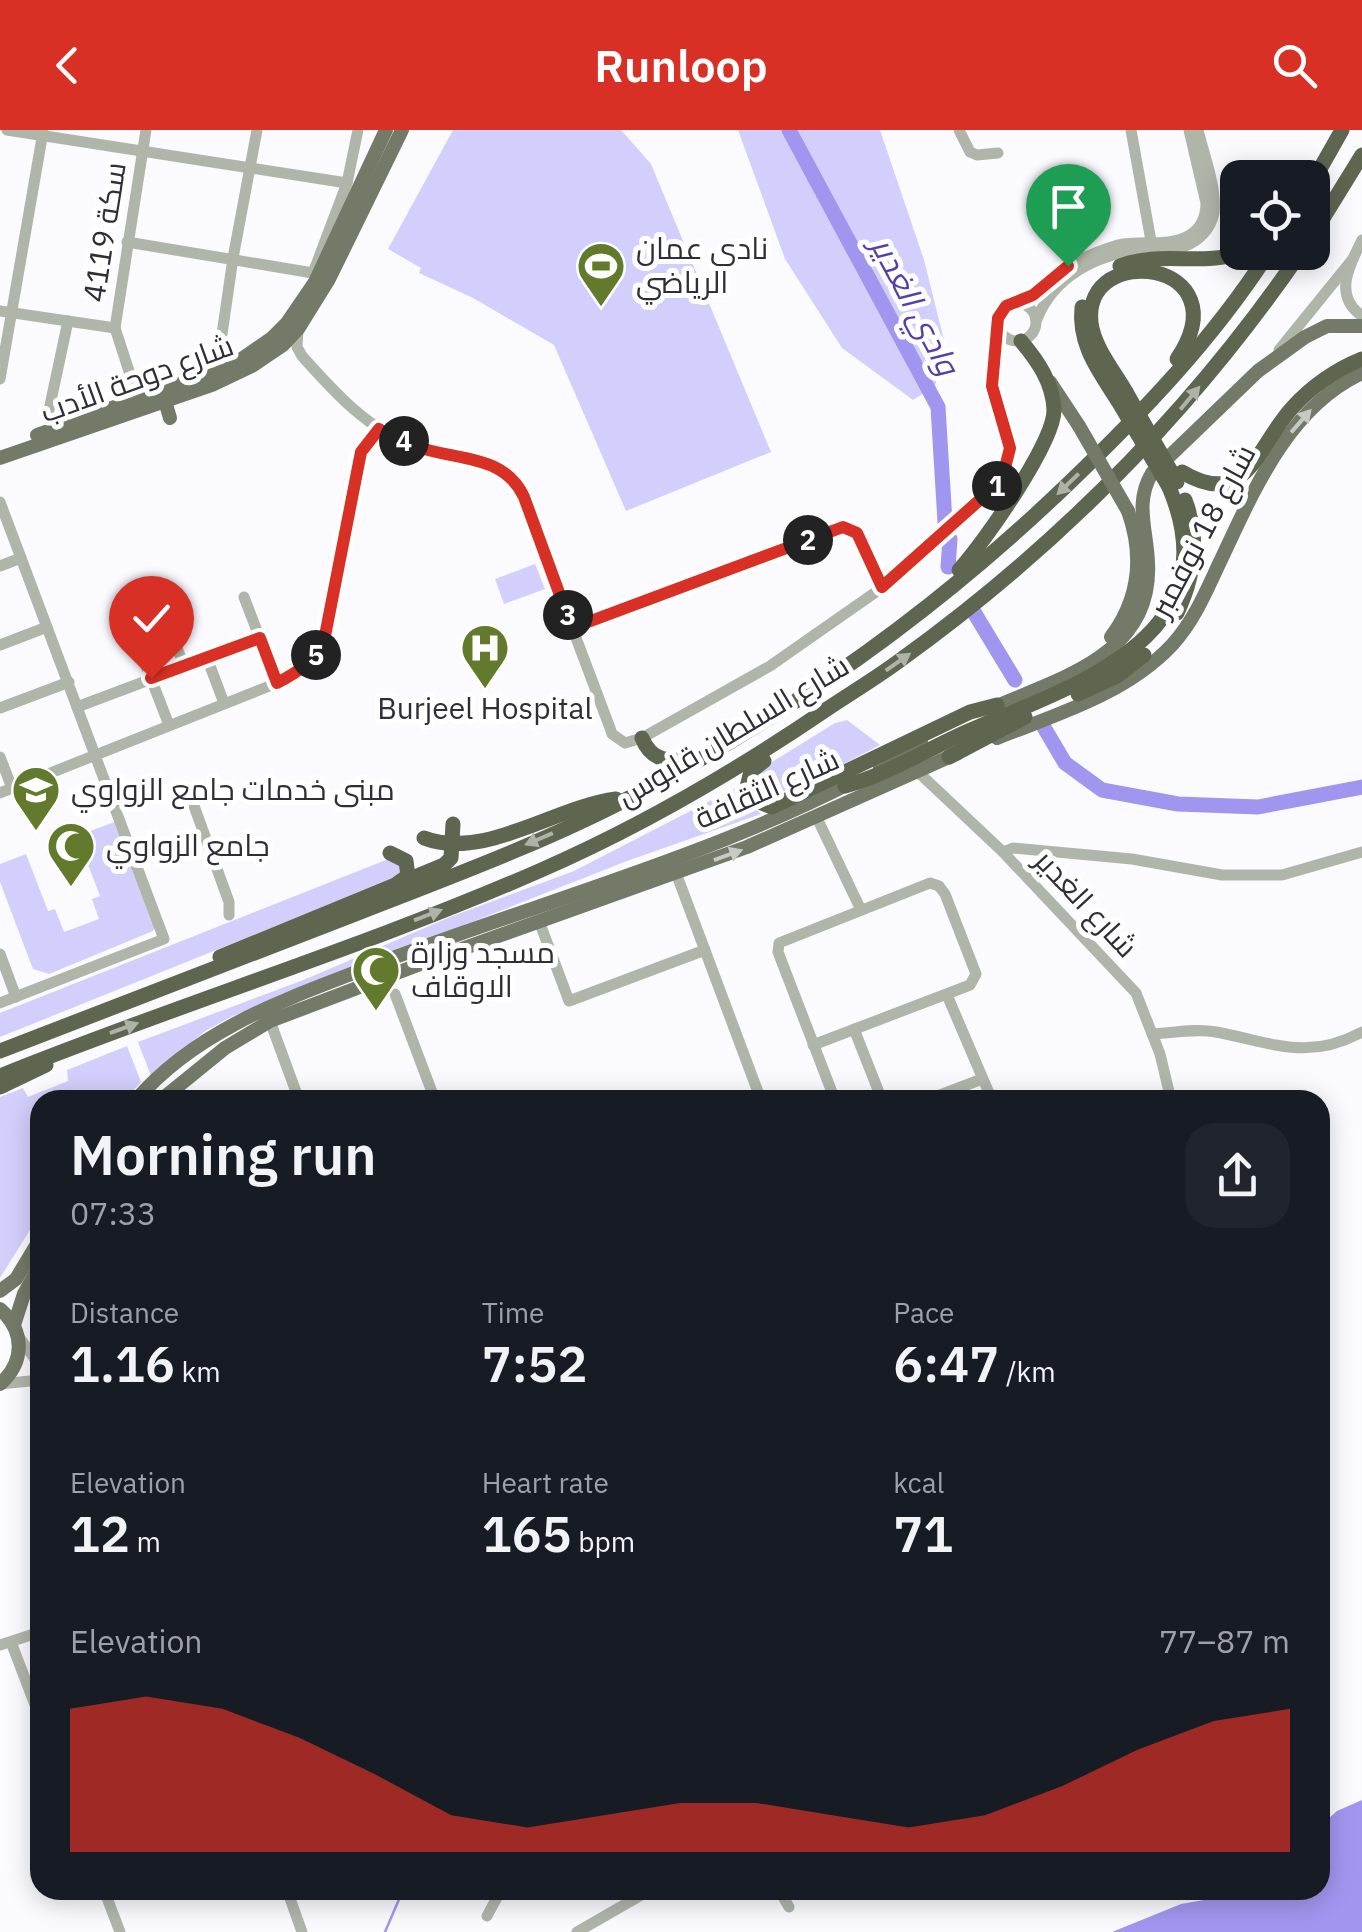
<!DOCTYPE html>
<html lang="en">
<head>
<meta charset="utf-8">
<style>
  body { margin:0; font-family:"IBM Plex Sans",Cairo,sans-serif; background:#20242c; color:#f1f3f6; height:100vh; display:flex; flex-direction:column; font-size:38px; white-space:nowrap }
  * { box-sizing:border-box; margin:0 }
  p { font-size:32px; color:#9ea1a6 }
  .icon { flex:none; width:55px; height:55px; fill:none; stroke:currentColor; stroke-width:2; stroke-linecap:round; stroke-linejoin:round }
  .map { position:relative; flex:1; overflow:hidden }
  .drawer { position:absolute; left:30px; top:960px; width:1300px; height:810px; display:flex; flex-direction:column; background:#171b24; border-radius:30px; box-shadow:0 5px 25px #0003 }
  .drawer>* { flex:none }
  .tools { position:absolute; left:1220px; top:30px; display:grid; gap:20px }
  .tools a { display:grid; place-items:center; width:110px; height:110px; border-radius:20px; background:#171b24; box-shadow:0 5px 25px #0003; font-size:50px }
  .pin { position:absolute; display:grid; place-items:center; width:85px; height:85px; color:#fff; margin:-102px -42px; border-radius:50% 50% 50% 0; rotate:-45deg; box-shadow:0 0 10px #0007 }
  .pin .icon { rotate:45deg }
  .km { position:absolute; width:50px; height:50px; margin:-25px; border-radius:50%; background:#222; color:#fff; font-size:28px; line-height:50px; text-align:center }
  .round { display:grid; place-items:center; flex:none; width:105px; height:105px; border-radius:30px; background:#20242c }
  .headline { display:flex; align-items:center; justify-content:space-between; height:170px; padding:0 40px }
  h1 { font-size:55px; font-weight:600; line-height:75px }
  .stats { display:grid; grid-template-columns:repeat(3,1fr); gap:15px; height:170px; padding:10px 40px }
  .stats div { display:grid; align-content:center }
  .stats b { font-size:50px; font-weight:600 }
  .stats small { font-size:28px; font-weight:400 }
  .stats p { font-size:28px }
  .chart { height:280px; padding:20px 40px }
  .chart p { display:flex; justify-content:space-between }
  .chart svg { width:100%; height:180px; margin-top:10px; fill:#d93025; opacity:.7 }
  header { display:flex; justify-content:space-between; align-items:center; height:130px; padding:0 40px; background:#d93025; color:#fff; font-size:45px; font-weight:600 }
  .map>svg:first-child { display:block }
  .green { fill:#d3cffc }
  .water { fill:#a196ef }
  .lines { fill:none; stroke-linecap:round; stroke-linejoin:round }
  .stream { stroke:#a196ef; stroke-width:2.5 }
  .river { stroke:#a196ef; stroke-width:15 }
  .minor { stroke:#b0b5aa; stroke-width:11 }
  .major { stroke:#737a68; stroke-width:14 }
  .highway { stroke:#5e6650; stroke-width:15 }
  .major-bridge { stroke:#737a68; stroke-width:14 }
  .highway-bridge { stroke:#5e6650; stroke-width:15 }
  .oneway { fill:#aeb2a8 }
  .oneway2 { fill:#c7cac3 }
  .route-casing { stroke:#fff; stroke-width:20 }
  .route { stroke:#d93025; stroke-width:12 }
  .labels { text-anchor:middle; stroke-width:10; stroke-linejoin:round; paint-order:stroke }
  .street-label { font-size:30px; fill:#2f2e38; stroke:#fff }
  .poi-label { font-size:30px; fill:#2f2e38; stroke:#fff; text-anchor:start }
  .water-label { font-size:32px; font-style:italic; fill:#553fa5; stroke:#fff }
</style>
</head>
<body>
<header><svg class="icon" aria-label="back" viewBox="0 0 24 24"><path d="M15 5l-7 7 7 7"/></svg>Runloop<svg class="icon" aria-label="search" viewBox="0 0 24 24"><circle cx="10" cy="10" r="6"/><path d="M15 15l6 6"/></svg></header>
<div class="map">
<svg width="1362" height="1802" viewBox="0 0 1362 1802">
  <rect width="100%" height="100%" fill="#fafaff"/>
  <g class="green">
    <polygon points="453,0 621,0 651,34 771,322 626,381 554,215 473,168 419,143 421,138 388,119"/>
    <polygon points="738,0 880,0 924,130 946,218 935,256 913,270 842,218 785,129"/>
    <polygon points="535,434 545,459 504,474 495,449"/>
    <polygon points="847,590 880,615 811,651 769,667 758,660 756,648 759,640 835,593"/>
    <polygon points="735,658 761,684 627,731 233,886 205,901 151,946 138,912 306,849 450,787 574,741"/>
    <polygon points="117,691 156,795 153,801 49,844 33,839 0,752 0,734 26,724 48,781 55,779 64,802 99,789 92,769 100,766 77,706"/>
    <polygon points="391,728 403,735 398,747 0,907 0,883"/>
    <polygon points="127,916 141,952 125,970 40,970 40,1084 0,1148 0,967 23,958 28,967 68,951 67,940"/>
  </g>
  <polygon class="water" points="1362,1670 1362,1802 1112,1802 1181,1774 1221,1767 1237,1760 1320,1760 1320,1696 1337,1681"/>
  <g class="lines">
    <polyline class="stream" points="385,1802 403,1760"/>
    <g class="river">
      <polyline points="789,0 938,277 945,392"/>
      <polyline points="948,437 950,409"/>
      <polyline points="972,479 1015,550"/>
      <polyline points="1042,594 1065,633 1102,660 1178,674 1258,677 1362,657"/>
    </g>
    <g class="minor">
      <polyline points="7,0 347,53"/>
      <polyline points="959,0 970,22 977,25 998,23"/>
      <polyline points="1131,0 1151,111"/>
      <path d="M 1362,110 C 1349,136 1333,166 1362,186"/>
      <polyline points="127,112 313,143 347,53 358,0"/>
      <path d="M 1016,172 C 1037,165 1050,150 1068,137 C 1083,127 1101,120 1118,115 C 1140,110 1169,117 1188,106 C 1201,99 1206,87 1206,73 L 1189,0"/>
      <circle cx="1017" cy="192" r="19"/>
      <polyline points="0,181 115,198"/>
      <path d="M 1037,189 C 1054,146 1096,125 1139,120 C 1154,118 1171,121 1185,116 C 1200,111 1211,98 1214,83 C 1217,58 1204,25 1198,0"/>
      <path d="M 298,199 L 297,217 L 302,226 C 335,263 369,301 417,317 C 451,328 493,325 518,354 L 610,598 L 612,604 L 625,613 L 642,608 L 770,536 L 883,457 L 997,356 C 1026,316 996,298 992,260 C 990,239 997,218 999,197"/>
      <polyline points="220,218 233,128 257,0"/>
      <polyline points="1279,220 1352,130"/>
      <polyline points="0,249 43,2"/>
      <polyline points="138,269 115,198 146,0"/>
      <polyline points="49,280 68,191"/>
      <polyline points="0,372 164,809 0,873"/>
      <polyline points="0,436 21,428"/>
      <polyline points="244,467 277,553"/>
      <polyline points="572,498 843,397 857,403 883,457"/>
      <polyline points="0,515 47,497"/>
      <polyline points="207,528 224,573"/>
      <polyline points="77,577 260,508"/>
      <polyline points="0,578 69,552"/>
      <polyline points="169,595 133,502 166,489 184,536"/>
      <polyline points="0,627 12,658"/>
      <polyline points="917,641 1003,722 1136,863 1160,924 1171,970"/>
      <polyline points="0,663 277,553 303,539 324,511 361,322 379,299"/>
      <polyline points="194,676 229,772 229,785"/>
      <polyline points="817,688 861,780"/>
      <polyline points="1003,722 1013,718 1132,729 1222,745 1282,745 1362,722"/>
      <polyline points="676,743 761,970"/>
      <polyline points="539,791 569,871 705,820"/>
      <polyline points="0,824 16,867"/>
      <polyline points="395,864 435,970"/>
      <polyline points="947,865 992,970"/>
      <polyline points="270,891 299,970"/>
      <polyline points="854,899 882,970"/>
      <path d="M 1152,904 C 1172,903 1196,898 1216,902 C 1272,912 1306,932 1362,902"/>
      <polyline points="813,915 970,855 976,844 945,764 939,756 930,753 779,813 778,822 835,970"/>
      <polyline points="927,970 982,949"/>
      <polyline points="19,1207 40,1236"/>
      <polyline points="0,1254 40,1250"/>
      <polyline points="11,1512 40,1588"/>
      <polyline points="0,1515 40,1502"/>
      <polyline points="104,1760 120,1802"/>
      <polyline points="287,1760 302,1802"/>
      <polyline points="779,1760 789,1777"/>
      <polyline points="487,1786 501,1760"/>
      <polyline points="577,1802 650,1760"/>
    </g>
    <g class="major">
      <polyline points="1050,252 1079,296"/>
      <polyline points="165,271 170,288"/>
      <polyline points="37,305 236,233 272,208 287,193 315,152 386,0"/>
      <polyline points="0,328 212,255 252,236 283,215 298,199 329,149 402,0"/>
      <path d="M 1111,507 C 1140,468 1144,426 1128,381"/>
      <path d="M 990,579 C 1057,549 1153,526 1148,433 C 1147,400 1134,373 1152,343 L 1258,241 L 1305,207 L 1327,196 L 1362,196"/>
      <path d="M 997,608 C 1057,584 1126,564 1172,515 C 1193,492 1205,464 1218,436 C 1252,365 1286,278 1362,243"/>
      <polyline points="880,638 921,612"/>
      <path d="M 136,970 C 201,895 296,866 385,831 C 541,772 704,728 852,652"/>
      <polyline points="161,970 225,918 270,891 431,830 747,717 958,623"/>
      <polyline points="0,1161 16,1149 40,1109"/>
      <path d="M 0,1179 C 25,1201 25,1232 0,1254"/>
      <polyline points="14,1195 24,1164 40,1135"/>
    </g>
    <g class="highway">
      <polyline points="1312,53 1342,0"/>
      <polyline points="1312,106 1362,25"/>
      <path d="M 1120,136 C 1160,120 1203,137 1243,122"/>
      <path d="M 1082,177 C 1078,215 1099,241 1118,271"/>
      <path d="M 1126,262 C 1114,241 1094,217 1091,193 C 1082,110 1244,130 1177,229"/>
      <path d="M 1182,342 C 1247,381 1257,316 1292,278 C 1312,256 1335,240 1362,229"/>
      <path d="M 959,440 C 983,414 1054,313 1054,280 C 1053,253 1038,231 1021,211"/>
      <path d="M 1177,483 C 1194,447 1200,408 1185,370"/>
      <polyline points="1078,564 1117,546 1144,525"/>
      <path d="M 642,608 C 652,633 670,631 694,629"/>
      <polyline points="949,627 1025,587"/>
      <polyline points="764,631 751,641 747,657 754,670 772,677 970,582 997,575"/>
      <path d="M 845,656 C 889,644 929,618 971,600 C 1076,554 1233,508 1169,357"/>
      <path d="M 424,708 C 484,731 554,677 616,669"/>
      <polyline points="390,723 406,731 408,746 398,753"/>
      <polyline points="220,827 444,735 451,728 453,694"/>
      <path d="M 0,921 C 119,875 239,829 358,783 C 450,747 545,712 633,666 C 793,583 939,478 1068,354 C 1142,283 1213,209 1269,122"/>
      <path d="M 0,946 C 178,874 363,818 539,741 C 640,697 736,641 827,579 C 851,563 876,548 899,531 C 1056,418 1192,281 1301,122"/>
      <polyline points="0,957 46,935"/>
    </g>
    <polyline class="major-bridge" points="1079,296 1128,381"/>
    <g class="highway-bridge">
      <polyline points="1126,262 1177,352"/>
      <polyline points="1118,271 1169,357"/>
    </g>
  </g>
  <defs><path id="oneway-solid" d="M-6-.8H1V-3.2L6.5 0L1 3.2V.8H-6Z" transform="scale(2.5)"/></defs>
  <g class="oneway">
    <use href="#oneway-solid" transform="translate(1190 268) rotate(-50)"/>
    <use href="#oneway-solid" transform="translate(1068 354) rotate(136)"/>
    <use href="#oneway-solid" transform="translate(898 532) rotate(-35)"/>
    <use href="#oneway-solid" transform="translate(539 709) rotate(157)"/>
    <use href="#oneway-solid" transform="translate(428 785) rotate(-21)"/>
    <use href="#oneway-solid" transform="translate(124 898) rotate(-20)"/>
  </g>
  <g class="oneway2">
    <use href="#oneway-solid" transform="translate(1301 291) rotate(-49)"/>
    <use href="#oneway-solid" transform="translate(728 725) rotate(-20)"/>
  </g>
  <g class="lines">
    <g class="route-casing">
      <path id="route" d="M 151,548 L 260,508 L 277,553 C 298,542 312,533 324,511 L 361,322 L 379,299 C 391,305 403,311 415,316 C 454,331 504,323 524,367 L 572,498 L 843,397 L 857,403 L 882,457 L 1002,350 L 1010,318 L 992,256 L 998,188 L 1006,176 L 1033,165 L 1068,136"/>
    </g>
    <use href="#route" class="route"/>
  </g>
  <defs>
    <g id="stadium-pin" transform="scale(2.5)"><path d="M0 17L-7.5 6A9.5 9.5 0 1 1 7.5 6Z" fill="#637a2c" stroke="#fff"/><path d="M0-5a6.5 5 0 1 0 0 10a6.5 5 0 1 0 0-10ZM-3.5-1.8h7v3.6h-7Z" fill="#fff"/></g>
    <g id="hospital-pin" transform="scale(2.5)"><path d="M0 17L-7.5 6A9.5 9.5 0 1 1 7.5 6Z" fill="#637a2c" stroke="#fff"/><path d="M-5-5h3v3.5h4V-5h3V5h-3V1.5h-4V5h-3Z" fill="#fff"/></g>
    <g id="university-pin" transform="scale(2.5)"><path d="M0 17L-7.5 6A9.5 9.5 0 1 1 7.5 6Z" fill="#637a2c" stroke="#fff"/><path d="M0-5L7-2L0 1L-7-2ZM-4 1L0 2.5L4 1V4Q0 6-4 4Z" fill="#fff"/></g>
    <g id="mosque-pin" transform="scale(2.5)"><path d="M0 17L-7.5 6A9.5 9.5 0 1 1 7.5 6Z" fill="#637a2c" stroke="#fff"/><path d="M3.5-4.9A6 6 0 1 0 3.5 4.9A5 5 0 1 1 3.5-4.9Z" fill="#fff"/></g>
  </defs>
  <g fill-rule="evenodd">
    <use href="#stadium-pin" x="601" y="136"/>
    <use href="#hospital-pin" x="485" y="518"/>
    <use href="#university-pin" x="36" y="660"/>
    <use href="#mosque-pin" x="71" y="716"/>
    <use href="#mosque-pin" x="376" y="840"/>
  </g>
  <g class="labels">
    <g class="street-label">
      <text transform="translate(105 102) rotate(-81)" y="10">سكة 4119</text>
      <text transform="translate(137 249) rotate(-20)" y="10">شارع دوحة الأدب</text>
      <text transform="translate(1203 401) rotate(-62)" y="10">شارع 18 نوفمبر</text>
      <text transform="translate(733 601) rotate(-31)" y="10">شارع السلطان قابوس</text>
      <text transform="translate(767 659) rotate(-24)" y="10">شارع الثقافة</text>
      <text transform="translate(1086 774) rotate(47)" y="10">شارع الغدير</text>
    </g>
    <g class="poi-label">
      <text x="636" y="129">نادي عمان<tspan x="636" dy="34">الرياضي</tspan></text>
      <text x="485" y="589" text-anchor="middle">Burjeel Hospital</text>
      <text x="71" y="670">مبنى خدمات جامع الزواوي</text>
      <text x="106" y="726">جامع الزواوي</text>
      <text x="411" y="833">مسجد وزارة<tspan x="411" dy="34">الاوقاف</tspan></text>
    </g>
    <g class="water-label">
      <text transform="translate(915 176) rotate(62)" y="11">وادي الغدير</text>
    </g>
  </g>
</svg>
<div class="tools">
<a><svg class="icon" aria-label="locate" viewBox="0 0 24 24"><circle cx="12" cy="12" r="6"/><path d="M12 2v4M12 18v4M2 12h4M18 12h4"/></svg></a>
</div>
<div class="pin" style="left:1068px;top:136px;background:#1e9e55"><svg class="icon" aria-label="arrive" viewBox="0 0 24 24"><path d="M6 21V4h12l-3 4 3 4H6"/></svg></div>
<div class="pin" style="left:151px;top:548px;background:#d93025"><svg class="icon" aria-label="check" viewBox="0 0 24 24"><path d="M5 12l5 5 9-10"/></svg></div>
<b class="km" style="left:997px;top:356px">1</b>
<b class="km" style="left:808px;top:410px">2</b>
<b class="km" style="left:568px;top:485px">3</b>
<b class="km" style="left:404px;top:311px">4</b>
<b class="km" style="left:316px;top:525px">5</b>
<section class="drawer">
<div class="headline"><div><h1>Morning run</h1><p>07:33</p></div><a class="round"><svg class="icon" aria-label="share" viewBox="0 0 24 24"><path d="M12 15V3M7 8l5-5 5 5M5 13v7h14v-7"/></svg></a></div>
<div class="stats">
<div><p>Distance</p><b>1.16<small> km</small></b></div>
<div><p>Time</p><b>7:52</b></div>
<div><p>Pace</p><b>6:47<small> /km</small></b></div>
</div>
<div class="stats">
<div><p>Elevation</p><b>12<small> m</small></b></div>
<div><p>Heart rate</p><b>165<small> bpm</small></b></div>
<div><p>kcal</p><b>71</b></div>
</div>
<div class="chart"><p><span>Elevation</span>77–87 m</p>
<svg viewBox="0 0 160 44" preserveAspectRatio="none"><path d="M0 44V9L10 6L20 9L30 16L40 25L50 35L60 38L70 35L80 32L90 32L100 35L110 38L120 35L130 28L140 19L150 12L160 9V44z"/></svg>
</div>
</section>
</div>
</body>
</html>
